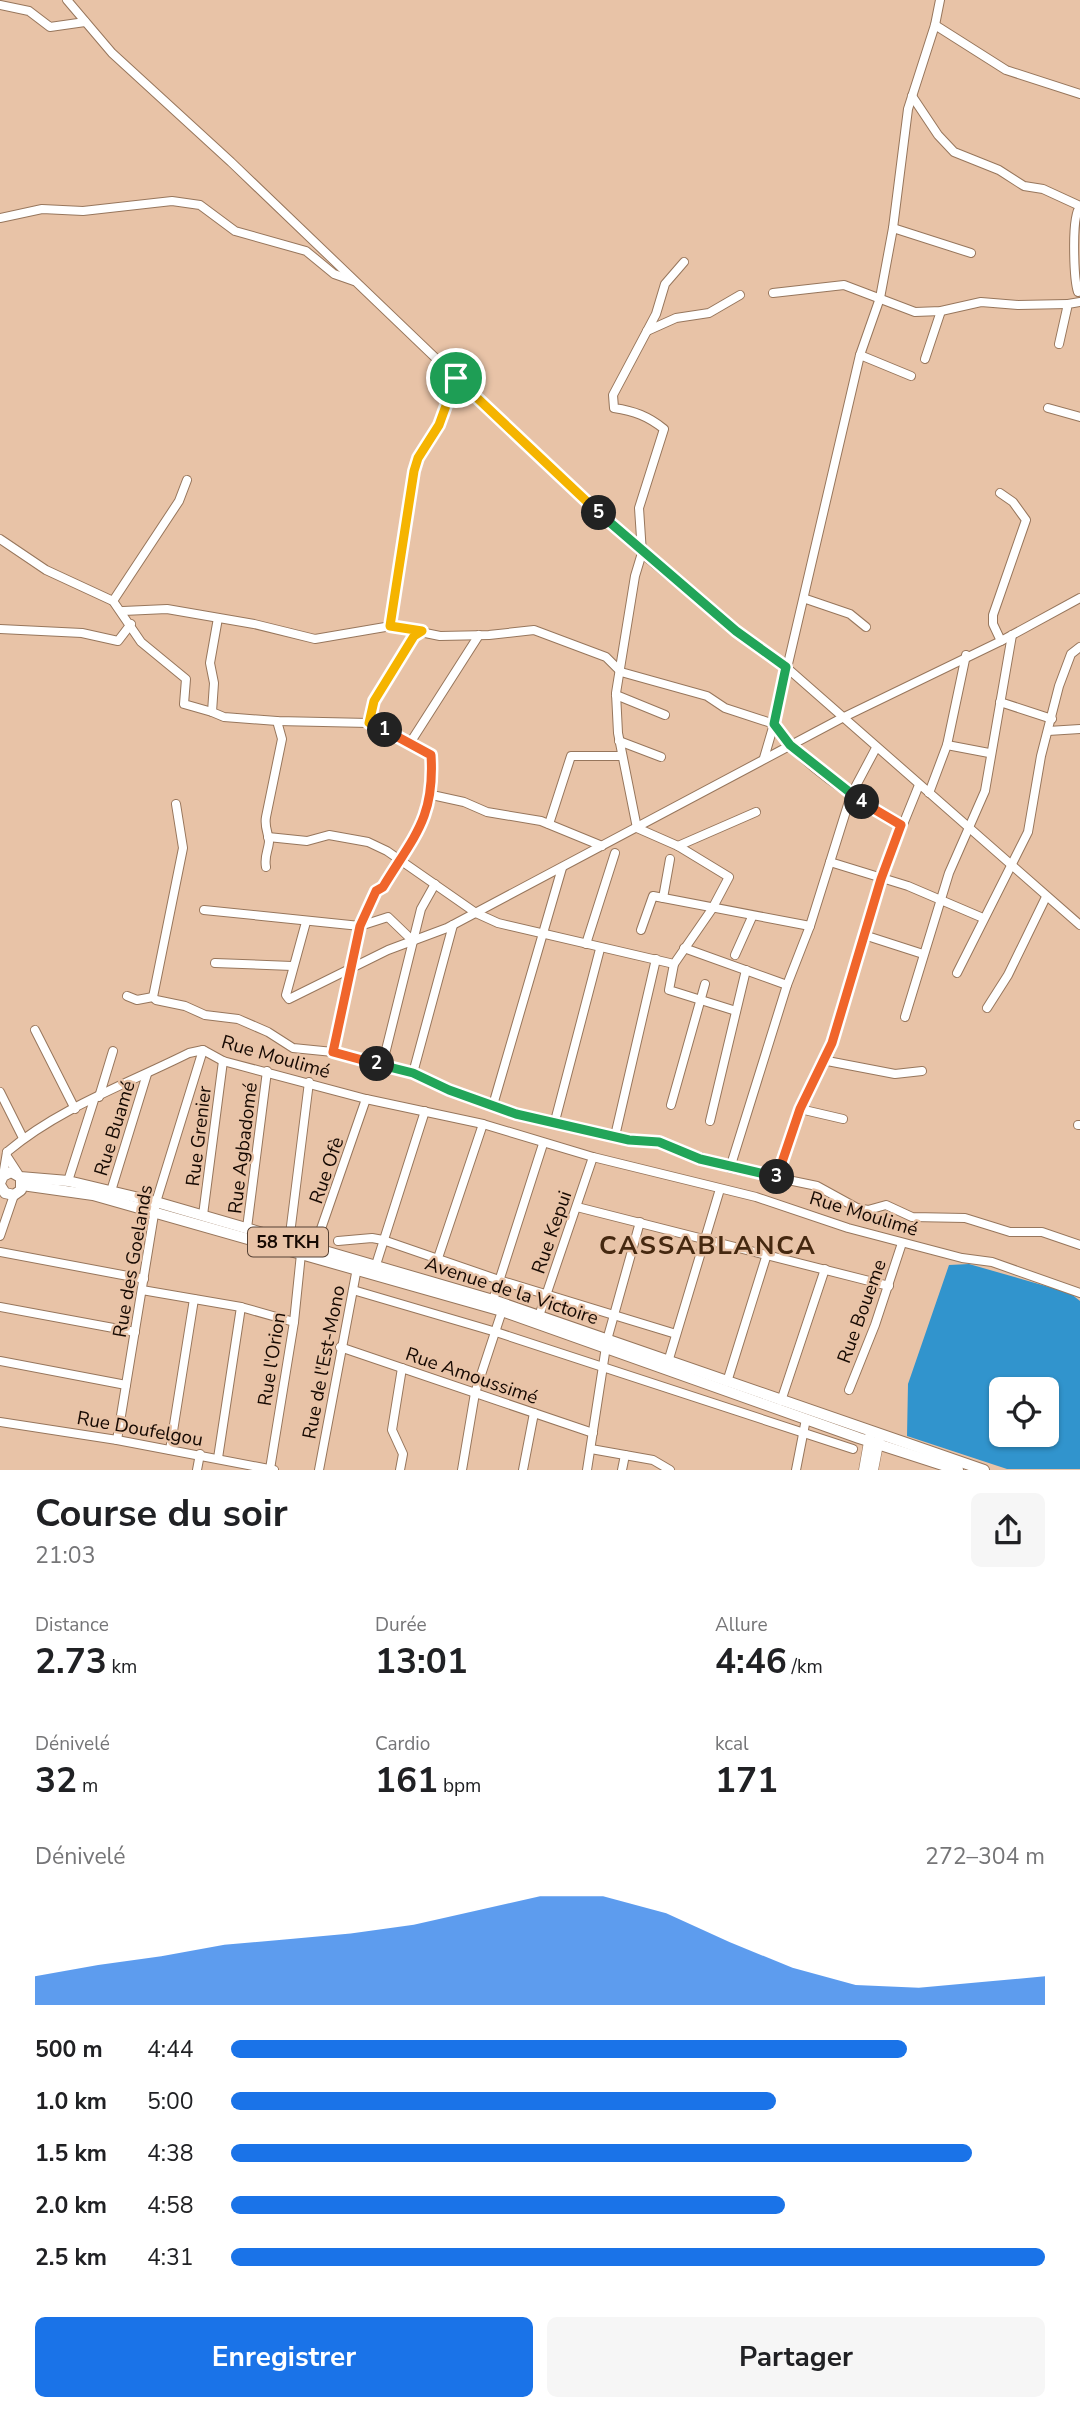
<!DOCTYPE html>
<html lang="fr">
<head>
<meta charset="utf-8">
<style>
  body { margin:0; font-family:"Nunito Sans",sans-serif; background:#f6f6f6; color:#202124; height:100vh; display:flex; flex-direction:column; font-size:26px; white-space:nowrap }
  * { box-sizing:border-box; margin:0 }
  p { font-size:23px; color:#757577 }
  .icon { flex:none; width:38px; height:38px; fill:none; stroke:currentColor; stroke-width:2; stroke-linecap:round; stroke-linejoin:round }
  .map { position:relative; height:1470px; overflow:hidden }
  .panel { display:flex; flex-direction:column; background:#fff; flex:1 }
  .panel>* { flex:none }
  .buttons { position:absolute; left:989px; top:1377px; display:grid; gap:14px }
  .buttons a { display:grid; place-items:center; width:70px; height:70px; border-radius:10px; background:#fff; box-shadow:0 2px 5px #0004; font-size:35px }
  .pin { position:absolute; display:grid; place-items:center; width:60px; height:60px; color:#fff; margin:-30px; border:4px solid #fff; border-radius:50%; box-shadow:0 2px 7px #0007 }
  .km { position:absolute; width:35px; height:35px; margin:-18px; border-radius:50%; background:#222; color:#fff; font-size:19px; line-height:35px; text-align:center }
  .round { display:grid; place-items:center; flex:none; width:74px; height:74px; border-radius:10px; background:#f6f6f6 }
  .overview { display:flex; align-items:center; justify-content:space-between; height:119px; padding:0 35px }
  h1 { font-size:38px; font-weight:700; line-height:52px }
  .metrics { display:grid; grid-template-columns:repeat(3,1fr); gap:10px; height:119px; padding:7px 35px }
  .metrics div { display:grid; align-content:center }
  .metrics b { font-size:35px; font-weight:700 }
  .metrics small { font-size:19px; font-weight:400 }
  .metrics p { font-size:19px }
  .chart { height:196px; padding:14px 35px }
  .chart p { display:flex; justify-content:space-between }
  .chart svg { width:100%; height:126px; margin-top:7px; fill:#1a73e8; opacity:.7 }
  .action { display:flex; gap:14px; margin-top:auto; padding:14px 35px }
  .action a { flex:1; height:80px; border-radius:10px; background:#1a73e8; color:#fff; font-size:28px; font-weight:700; line-height:80px; text-align:center }
  .action a+a { background:#f6f6f6; color:#202124 }
  ul { padding:0 35px; list-style:none; font-size:23px }
  li { display:grid; grid-template-columns:112px 84px 1fr; align-items:center; height:52px }
  li i { height:18px; border-radius:9px; background:#1a73e8 }
  .map>svg:first-child { display:block }
  .water { fill:#3194cd; fill-rule:evenodd }
  .lines { fill:none; stroke-linecap:round; stroke-linejoin:round }
  .minor-casing { stroke:#97765c; stroke-width:10 }
  .major-casing { stroke:#97765c; stroke-width:11 }
  .highway-casing { stroke:#97765c; stroke-width:12 }
  .minor { stroke:#fff; stroke-width:8 }
  .major { stroke:#fff; stroke-width:10 }
  .highway { stroke:#fff; stroke-width:10 }
  .split-1-casing { stroke:#fff; stroke-width:14 }
  .split-2-casing { stroke:#fff; stroke-width:14 }
  .split-3-casing { stroke:#fff; stroke-width:14 }
  .split-4-casing { stroke:#fff; stroke-width:14 }
  .split-5-casing { stroke:#fff; stroke-width:14 }
  .split-6-casing { stroke:#fff; stroke-width:14 }
  .split-1 { stroke:#f5b400; stroke-width:9 }
  .split-2 { stroke:#f0652b; stroke-width:9 }
  .split-3 { stroke:#22a559; stroke-width:9 }
  .split-4 { stroke:#f0652b; stroke-width:9 }
  .split-5 { stroke:#22a559; stroke-width:9 }
  .split-6 { stroke:#f5b400; stroke-width:9 }
  .labels { text-anchor:middle; stroke-width:5; stroke-linejoin:round; paint-order:stroke }
  .shield { fill:#e8c3a7; stroke:#554134; stroke-width:2 }
  .shield-label { font-size:18px; font-weight:bold; fill:#160902 }
  .street-label { font-size:19px; fill:#160902; stroke:#e8c3a7 }
  .district-label { font-size:26px; font-weight:bold; letter-spacing:2px; fill:#452810; stroke:#e8c3a7 }
</style>
</head>
<body>
<div class="map">
<svg width="1080" height="1470" viewBox="0 0 1080 1470">
  <rect width="100%" height="100%" fill="#e8c3a7"/>
  <path class="water" d="M 969,1264 L 1070,1293 L 1080,1301 L 1080,1469 L 1007,1469 L 907,1436 L 908,1384 L 949,1265 ZM 1001,1390 L 1046,1390 L 1046,1435 L 1001,1435 Z"/>
  <g class="lines">
    <g class="minor-casing">
      <g id="minor">
        <polyline points="67,0 112,53 231,162 568,485 650,560 736,631 786,667 1080,925"/>
        <polyline points="0,5 29,11 50,27 85,22"/>
        <polyline points="935,25 1006,70 1080,94"/>
        <polyline points="912,96 938,135 954,152 999,170 1024,186 1043,189 1080,206"/>
        <polyline points="0,218 42,209 83,211 172,201 200,205 235,231 306,251 334,274 354,281"/>
        <polyline points="893,228 971,253"/>
        <path d="M 1078,292 C 1074,280 1071,216 1080,207"/>
        <polyline points="773,293 844,285 915,312 941,311 981,302 1018,305 1068,304"/>
        <polyline points="647,331 676,318 709,313 740,295"/>
        <polyline points="1059,344 1068,304 1080,302"/>
        <polyline points="860,355 911,376"/>
        <polyline points="925,359 941,311"/>
        <polyline points="1048,408 1080,417"/>
        <polyline points="1000,493 1013,502 1026,520 993,615 993,624 1001,641"/>
        <polyline points="0,539 46,570 113,601 141,642 186,679 184,704 212,712"/>
        <polyline points="806,599 850,614 866,627"/>
        <polyline points="113,601 179,501 187,480"/>
        <polyline points="123,611 167,609 254,624 315,639 391,626 440,636 489,635 534,630 606,657 621,672 707,696 725,708 774,724 764,758"/>
        <polyline points="218,618 210,663 214,683 212,712 224,717 277,721 369,723 431,755 432,795 464,802 487,812 541,821 602,846"/>
        <polyline points="391,626 414,471 418,458 439,425 456,378"/>
        <polyline points="0,629 82,633 118,641 131,624"/>
        <polyline points="616,695 665,715"/>
        <polyline points="1000,702 1052,719"/>
        <polyline points="369,723 374,701 414,636 422,631"/>
        <polyline points="1048,731 1080,729"/>
        <polyline points="619,741 661,757"/>
        <polyline points="410,743 479,635"/>
        <polyline points="947,745 989,753"/>
        <polyline points="919,785 881,879 864,935 923,954"/>
        <polyline points="929,793 947,745 966,655"/>
        <polyline points="176,804 183,848 153,997 156,1000 185,1006 205,1015 238,1019 268,1032 293,1048 333,1052 413,1073 449,1090 516,1113 629,1140 659,1142 730,1168 817,1186 857,1208 868,1210 886,1205 912,1217 965,1218 1010,1232 1042,1232 1080,1245"/>
        <polyline points="549,824 571,756 622,756"/>
        <path d="M 901,825 C 859,800 800,766 774,724 L 860,355 L 880,298 L 893,228 L 908,109 L 935,25 L 940,0"/>
        <path d="M 268,837 L 307,841 L 329,835 L 368,842 L 387,851 L 476,913 L 498,923 L 674,964 L 712,909 L 729,877 L 678,846 L 637,828 L 618,733 L 616,693 L 635,576 L 642,553 L 639,508 L 664,429 C 648,416 634,411 614,408 L 613,395 L 656,314 L 665,284 L 684,262"/>
        <polyline points="678,846 756,812"/>
        <polyline points="830,862 908,886 983,918"/>
        <path d="M 266,867 C 264,856 268,852 269,842 C 269,834 264,828 266,817 L 282,739 L 277,721"/>
        <polyline points="663,898 670,859"/>
        <polyline points="204,910 360,926 388,917 413,941"/>
        <polyline points="306,922 286,995 289,999 388,950 447,928 842,718 1001,641 1080,598"/>
        <polyline points="641,930 653,896 810,926"/>
        <polyline points="586,944 615,853"/>
        <polyline points="684,948 787,985"/>
        <polyline points="735,955 752,917"/>
        <polyline points="215,963 292,966"/>
        <polyline points="674,964 669,990 736,1011"/>
        <polyline points="957,973 1028,832 1041,756 1059,686 1071,654 1080,647"/>
        <polyline points="127,996 137,1000 153,997"/>
        <polyline points="987,1008 1008,975 1046,897"/>
        <polyline points="905,1017 949,873 985,791 1012,635"/>
        <polyline points="35,1030 75,1109"/>
        <path d="M 333,1052 C 340,1021 358,899 383,887 C 402,856 422,830 432,795"/>
        <polyline points="822,1060 895,1074 922,1071"/>
        <polyline points="382,1066 421,909 435,884"/>
        <polyline points="413,1073 453,925"/>
        <polyline points="0,1092 23,1138"/>
        <polyline points="99,1097 113,1051"/>
        <polyline points="493,1105 562,868"/>
        <polyline points="671,1105 705,984"/>
        <polyline points="800,1109 843,1119"/>
        <polyline points="555,1121 600,949"/>
        <polyline points="710,1121 746,970"/>
        <polyline points="1078,1125 1080,1125"/>
        <polyline points="615,1136 656,959"/>
        <path d="M 7,1152 C 59,1108 129,1083 189,1053 L 203,1050 L 223,1061 L 366,1099 L 483,1124 L 593,1157 L 756,1197 L 848,1228 L 962,1258 L 992,1262 L 1080,1293"/>
        <polyline points="8,1158 19,1175"/>
        <polyline points="730,1168 787,985 810,926 851,795 876,748"/>
        <polyline points="3,1176 7,1152"/>
        <polyline points="778,1177 800,1109 832,1043 864,935"/>
        <polyline points="68,1181 94,1100"/>
        <polyline points="111,1191 147,1074"/>
        <polyline points="577,1207 889,1286"/>
        <polyline points="203,1215 223,1061"/>
        <polyline points="247,1228 267,1071"/>
        <polyline points="0,1236 14,1195"/>
        <polyline points="338,1241 372,1238 383,1240 499,1280 676,1334"/>
        <polyline points="289,1242 309,1082"/>
        <polyline points="314,1249 366,1099"/>
        <polyline points="0,1252 144,1279"/>
        <polyline points="438,1258 483,1124"/>
        <polyline points="374,1271 425,1111"/>
        <polyline points="142,1290 241,1307 294,1322"/>
        <polyline points="353,1290 496,1332 853,1449"/>
        <polyline points="493,1300 543,1144"/>
        <polyline points="0,1307 135,1332"/>
        <polyline points="539,1316 593,1157"/>
        <polyline points="340,1347 593,1433"/>
        <polyline points="0,1361 126,1385"/>
        <polyline points="668,1362 720,1189"/>
        <polyline points="727,1382 767,1254"/>
        <polyline points="849,1390 875,1325 902,1243"/>
        <polyline points="781,1401 825,1269"/>
        <polyline points="0,1422 117,1440 274,1470"/>
        <polyline points="117,1440 156,1202 203,1050"/>
        <polyline points="591,1449 653,1460 670,1470"/>
        <polyline points="170,1450 194,1299"/>
        <polyline points="218,1458 241,1307"/>
        <polyline points="270,1469 294,1322 301,1254"/>
        <polyline points="197,1470 200,1454"/>
        <polyline points="319,1470 357,1268"/>
        <polyline points="400,1470 403,1454 392,1430 402,1368"/>
        <polyline points="462,1470 475,1393 502,1311"/>
        <polyline points="523,1470 534,1413"/>
        <polyline points="587,1470 607,1340 640,1222"/>
        <polyline points="622,1470 625,1455"/>
        <polyline points="796,1470 806,1419"/>
      </g>
    </g>
    <g class="major-casing">
      <g id="major">
        <polyline points="864,1470 870,1436"/>
        <polyline points="873,1470 879,1439"/>
      </g>
    </g>
    <g class="highway-casing">
      <g id="highway">
        <polyline points="0,1183 3,1176 11,1172 20,1177 68,1181 156,1202 493,1300 984,1470"/>
        <polyline points="0,1185 5,1193 14,1195 21,1190 21,1179"/>
        <polyline points="22,1185 93,1195 502,1311 859,1438 958,1470"/>
      </g>
    </g>
    <use href="#minor" class="minor"/>
    <use href="#major" class="major"/>
    <use href="#highway" class="highway"/>
  </g>
  <g class="lines">
    <g class="split-1-casing">
      <polyline id="split-1" points="385,730 369,723 374,701 414,636 422,631 390,626 414,471 418,458 439,425 456,378"/>
    </g>
    <g class="split-2-casing">
      <path id="split-2" d="M 377,1064 L 333,1052 L 360,926 L 376,891 L 383,887 C 414,836 435,818 431,755 L 385,730"/>
    </g>
    <g class="split-3-casing">
      <polyline id="split-3" points="377,1064 413,1073 449,1090 516,1114 629,1140 659,1142 700,1159 777,1177"/>
    </g>
    <g class="split-4-casing">
      <polyline id="split-4" points="777,1177 800,1109 832,1043 881,879 901,825 862,802"/>
    </g>
    <g class="split-5-casing">
      <polyline id="split-5" points="599,513 736,631 786,667 774,724 790,745 862,802"/>
    </g>
    <g class="split-6-casing">
      <polyline id="split-6" points="456,378 599,513"/>
    </g>
    <use href="#split-1" class="split-1"/>
    <use href="#split-2" class="split-2"/>
    <use href="#split-3" class="split-3"/>
    <use href="#split-4" class="split-4"/>
    <use href="#split-5" class="split-5"/>
    <use href="#split-6" class="split-6"/>
  </g>
  <g class="labels">
    <rect class="shield" x="248" y="1227.5" width="80" height="29" rx="5"/>
    <g class="shield-label">
      <text x="288" y="1248">58 TKH</text>
    </g>
    <g class="street-label">
      <text transform="translate(276 1056) rotate(16)" y="7">Rue Moulimé</text>
      <text transform="translate(114 1128) rotate(-73)" y="7">Rue Buamé</text>
      <text transform="translate(198 1136) rotate(-83)" y="7">Rue Grenier</text>
      <text transform="translate(242 1148) rotate(-83)" y="7">Rue Agbadomé</text>
      <text transform="translate(326 1170) rotate(-71)" y="7">Rue Ofè</text>
      <text transform="translate(864 1213) rotate(17)" y="7">Rue Moulimé</text>
      <text transform="translate(551 1232) rotate(-71)" y="7">Rue Kepui</text>
      <text transform="translate(132 1261) rotate(-80)" y="7">Rue des Goelands</text>
      <text transform="translate(512 1290) rotate(18)" y="7">Avenue de la Victoire</text>
      <text transform="translate(861 1311) rotate(-70)" y="7">Rue Boueme</text>
      <text transform="translate(271 1359) rotate(-81)" y="7">Rue l'Orion</text>
      <text transform="translate(323 1362) rotate(-79)" y="7">Rue de l'Est-Mono</text>
      <text transform="translate(472 1375) rotate(19)" y="7">Rue Amoussimé</text>
      <text transform="translate(140 1428) rotate(10)" y="7">Rue Doufelgou</text>
    </g>
    <g class="district-label">
      <text x="708" y="1254">CASSABLANCA</text>
    </g>
  </g>
</svg>
<div class="buttons">
<a><svg class="icon" aria-label="locate" viewBox="0 0 24 24"><circle cx="12" cy="12" r="6"/><path d="M12 2v4M12 18v4M2 12h4M18 12h4"/></svg></a>
</div>
<div class="pin" style="left:456px;top:378px;background:#1e9e55"><svg class="icon" aria-label="arrive" viewBox="0 0 24 24"><path d="M6 21V4h12l-3 4 3 4H6"/></svg></div>
<b class="km" style="left:385px;top:730px">1</b>
<b class="km" style="left:377px;top:1064px">2</b>
<b class="km" style="left:777px;top:1177px">3</b>
<b class="km" style="left:862px;top:802px">4</b>
<b class="km" style="left:599px;top:513px">5</b>
</div>
<section class="panel">
<div class="overview"><div><h1>Course du soir</h1><p>21:03</p></div><a class="round"><svg class="icon" aria-label="share" viewBox="0 0 24 24"><path d="M12 15V3M7 8l5-5 5 5M5 13v7h14v-7"/></svg></a></div>
<div class="metrics">
<div><p>Distance</p><b>2.73<small> km</small></b></div>
<div><p>Durée</p><b>13:01</b></div>
<div><p>Allure</p><b>4:46<small> /km</small></b></div>
</div>
<div class="metrics">
<div><p>Dénivelé</p><b>32<small> m</small></b></div>
<div><p>Cardio</p><b>161<small> bpm</small></b></div>
<div><p>kcal</p><b>171</b></div>
</div>
<div class="chart"><p><span>Dénivelé</span>272–304 m</p>
<svg viewBox="0 0 160 44" preserveAspectRatio="none"><path d="M0 44V34L10 30L20 27L30 23L40 21L50 19L60 16L70 11L80 6L90 6L100 12L110 22L120 31L130 37L140 38L150 36L160 34V44z"/></svg>
</div>
<ul>
<li><b>500 m</b>4:44<i style="width:83%"></i></li>
<li><b>1.0 km</b>5:00<i style="width:67%"></i></li>
<li><b>1.5 km</b>4:38<i style="width:91%"></i></li>
<li><b>2.0 km</b>4:58<i style="width:68%"></i></li>
<li><b>2.5 km</b>4:31<i style="width:100%"></i></li>
</ul>
<div class="action"><a>Enregistrer</a><a>Partager</a></div>
</section>
</body>
</html>
